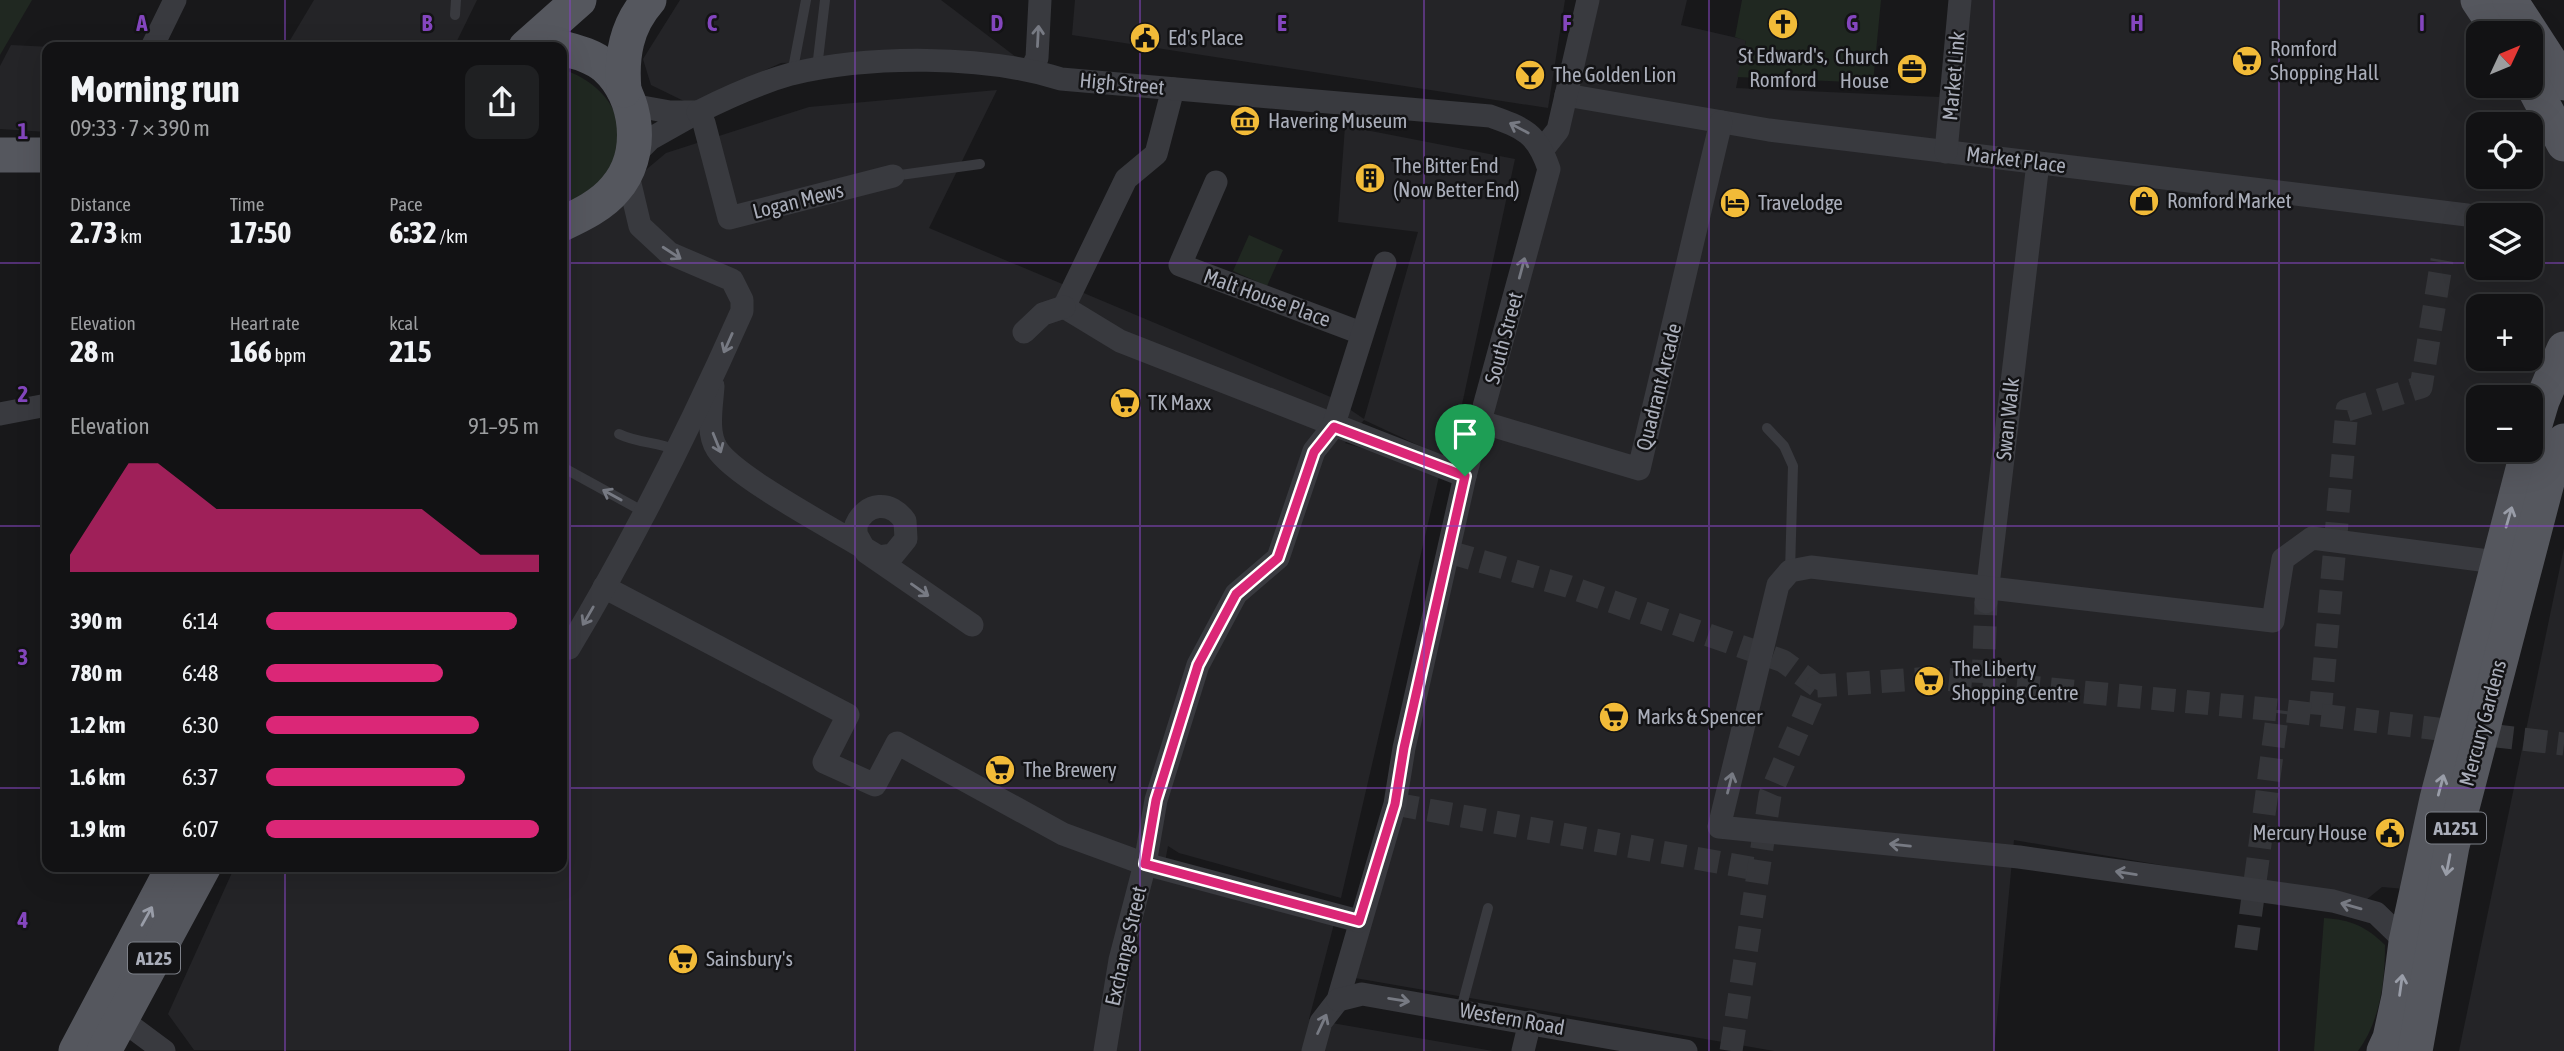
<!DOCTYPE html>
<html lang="en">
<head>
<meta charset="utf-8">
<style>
  body { margin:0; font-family:"Asap Condensed",sans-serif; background:#1f2022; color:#f1f3f6; height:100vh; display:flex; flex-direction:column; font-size:26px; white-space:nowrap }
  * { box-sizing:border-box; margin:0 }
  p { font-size:23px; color:#9c9ea0 }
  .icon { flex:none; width:38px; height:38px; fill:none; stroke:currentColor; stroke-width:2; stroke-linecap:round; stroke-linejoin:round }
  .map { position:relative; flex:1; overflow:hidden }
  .panel { position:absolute; left:42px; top:42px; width:525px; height:830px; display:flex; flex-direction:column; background:#121214; border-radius:14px; box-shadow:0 7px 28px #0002,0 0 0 2px #313234 }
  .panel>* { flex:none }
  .needle { width:46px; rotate:46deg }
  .buttons { position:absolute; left:2466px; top:21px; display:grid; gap:14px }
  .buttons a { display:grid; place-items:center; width:77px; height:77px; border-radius:14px; background:#121214; box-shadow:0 7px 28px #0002,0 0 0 2px #313234; font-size:35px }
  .pin { position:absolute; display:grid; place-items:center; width:60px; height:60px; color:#fff; margin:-72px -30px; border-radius:50% 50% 50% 0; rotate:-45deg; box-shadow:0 0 7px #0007 }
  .pin .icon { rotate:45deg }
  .round { display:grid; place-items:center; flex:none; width:74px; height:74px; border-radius:14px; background:#1f2022 }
  .headline { display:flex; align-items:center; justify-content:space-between; height:119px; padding:0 28px }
  h1 { font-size:38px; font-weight:700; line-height:52px }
  .metrics { display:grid; grid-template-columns:repeat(3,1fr); gap:10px; height:119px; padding:7px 28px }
  .metrics div { display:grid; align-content:center }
  .metrics b { font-size:30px; font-weight:700 }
  .metrics small { font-size:19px; font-weight:400 }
  .metrics p { font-size:19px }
  .chart { height:196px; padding:14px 28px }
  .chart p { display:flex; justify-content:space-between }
  .chart svg { width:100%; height:126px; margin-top:7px; fill:#db2777; opacity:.7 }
  ul { padding:0 28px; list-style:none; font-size:23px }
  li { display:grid; grid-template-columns:112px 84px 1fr; align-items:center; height:52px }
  li i { height:18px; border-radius:9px; background:#db2777 }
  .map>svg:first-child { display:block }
  .built { fill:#242427; fill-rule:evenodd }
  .green { fill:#202821 }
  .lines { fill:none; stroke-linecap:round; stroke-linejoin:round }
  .street-tunnel { stroke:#35363a; stroke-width:23; stroke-dasharray:23 11; stroke-linecap:butt }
  .lane { stroke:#393a3f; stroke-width:10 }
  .street { stroke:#393a3f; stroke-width:23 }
  .primary { stroke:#55575e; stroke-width:35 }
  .oneway { stroke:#777a83 }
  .oneway2 { stroke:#999da8 }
  .route-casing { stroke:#fff; stroke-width:14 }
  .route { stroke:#db2777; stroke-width:9 }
  .grid { fill:none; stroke:#8446be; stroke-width:2; stroke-opacity:0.55 }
  .labels { text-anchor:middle; stroke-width:5; stroke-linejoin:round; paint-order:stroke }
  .shield { fill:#131315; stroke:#7d8088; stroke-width:2 }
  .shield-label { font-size:19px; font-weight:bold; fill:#aaaeba }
  .poi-label { font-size:21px; fill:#aaaeba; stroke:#131315; text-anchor:start }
  .street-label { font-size:21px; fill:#aaaeba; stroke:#131315 }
  .grid-label { font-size:23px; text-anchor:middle; font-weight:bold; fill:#8446be; stroke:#131315; stroke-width:5; stroke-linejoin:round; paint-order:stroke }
</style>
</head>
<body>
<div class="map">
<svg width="2564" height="1051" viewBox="0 0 2564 1051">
  <rect width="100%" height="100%" fill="#18181a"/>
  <g class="built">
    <polygon points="314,0 477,0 454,47 286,47"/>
    <polygon points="680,0 941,0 1016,57 781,63 690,104 651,85 643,59"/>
    <polygon points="1075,0 1565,0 1548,108 1072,35"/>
    <path d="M 1588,0 L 1687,0 L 1681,25 L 1746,40 L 1736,88 L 1939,97 L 1954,0 L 2460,0 L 2486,13 L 2500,33 L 2478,33 L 2478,86 L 2530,86 L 2564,144 L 2564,349 L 2530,397 L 2478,397 L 2478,450 L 2528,450 L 2417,890 L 2382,887 L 2366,900 L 2014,840 L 1994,1051 L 1774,1051 L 1355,978 ZM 2478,124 L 2530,124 L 2530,177 L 2478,177 ZM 2478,215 L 2530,215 L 2530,268 L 2478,268 ZM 2478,306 L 2530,306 L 2530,359 L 2478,359 Z"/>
    <polygon points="11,45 52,47 47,47 47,132 0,129 0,66"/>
    <polygon points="997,90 929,228 1333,398 1364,419 1418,232 1338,222 1345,126 1515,159 1450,460 1364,420 1345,443 1440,472 1341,898 1179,853 1168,846 1163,873 1335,920 1309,1019 1493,1051 194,1050 168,1014 235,866 562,866 562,240 666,153 809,107"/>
    <polygon points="2564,548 2564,1051 2459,1051"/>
  </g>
  <g class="green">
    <polygon points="0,0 32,0 0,55"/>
    <polygon points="1742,0 1881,0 1873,83 1737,77 1746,41 1735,37"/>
    <path d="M 562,69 C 622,89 641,148 592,194 C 585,200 571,203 562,206 Z"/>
    <polygon points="1249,235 1283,250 1267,286 1233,271"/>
    <path d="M 2324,918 C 2352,920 2365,926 2385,945 C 2385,982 2380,1021 2358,1051 L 2314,1051 Z"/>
  </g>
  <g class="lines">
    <g class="street-tunnel">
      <polyline points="1449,552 1567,586 1783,661 1817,686"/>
      <polyline points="1983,683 1986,602"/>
      <polyline points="2320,715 2347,410 2421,387 2442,260"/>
      <polyline points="1395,804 1756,869"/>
      <polyline points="2246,949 2278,710"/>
      <polyline points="1731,1051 1770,795 1817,686 1932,678 2278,710 2564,744"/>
    </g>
    <g class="lane">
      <polyline points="455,15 456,0"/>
      <polyline points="817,68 825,0"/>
      <polyline points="792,74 806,0"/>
      <polyline points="893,176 980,164"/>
      <polyline points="1767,428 1784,446 1793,466 1790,571"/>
      <path d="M 619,434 C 637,443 658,442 676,450"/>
      <polyline points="562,467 644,512"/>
      <polyline points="1461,1009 1488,908"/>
    </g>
    <g class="street">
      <polyline points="152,47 175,0"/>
      <polyline points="1031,70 1037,58 1040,0"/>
      <polyline points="1173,89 1156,154 1126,179 1064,307 1120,341 1465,476"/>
      <polyline points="1566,95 1769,130 2467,215"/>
      <polyline points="1543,149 1558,130 1588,0"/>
      <polyline points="1946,152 1960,0"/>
      <polyline points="631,158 650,139 698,112 670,112 631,105"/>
      <path d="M 893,176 L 729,218 L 704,123 L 698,112 C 728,97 759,83 791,74 C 870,55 984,55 1061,79 L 1490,116 C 1524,128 1537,133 1549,169 L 1465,476 L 1404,748 L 1395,804 L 1338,1000 L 1321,1022 L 1313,1051"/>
      <polyline points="1216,182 1180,265 1361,333"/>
      <polyline points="1024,332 1043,314 1064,307"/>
      <path d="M 713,386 C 712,405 706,432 717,449 C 734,476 828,526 859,545 L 879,557 L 893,555 L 906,539 L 905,521 C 891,500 866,502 856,525 L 856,534 L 866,552 L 972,625"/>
      <polyline points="0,414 47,405"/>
      <polyline points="1481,422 1639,469 1721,122"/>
      <polyline points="604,587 848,715 824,762 875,785 897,743 1063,834 1145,864 1359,921"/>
      <polyline points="1986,602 2038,163"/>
      <path d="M 562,649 L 569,648 C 634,540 691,426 742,311 L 742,300 L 732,280 L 669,253 L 640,226 L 626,167"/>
      <polyline points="2406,942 2376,913 2333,901 2019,857 1719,827 1778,585 1790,571 1811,567 2273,621 2283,559 2312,538 2496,562"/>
      <polyline points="1338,1000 1362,994 1686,1051"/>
      <polyline points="112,1009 121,1019 164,1051"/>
      <polyline points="1105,1051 1120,960 1145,864 1156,800 1198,665 1236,594 1278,558 1314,451 1333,427 1385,263"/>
      <polyline points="1523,1051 1530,1022"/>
    </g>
    <g class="primary">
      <polyline points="2478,0 2500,33"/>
      <polyline points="2510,0 2564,83"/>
      <polyline points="526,47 579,0"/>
      <path d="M 562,48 C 577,52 593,56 606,67 C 639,97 645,155 615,189 C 602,205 581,215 562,224"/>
      <polyline points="2530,80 2564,144"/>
      <path d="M 624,90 C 621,56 626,26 649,0"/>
      <polyline points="0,155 47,155"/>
      <polyline points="2530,441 2542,401 2564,349"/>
      <polyline points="76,1051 174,866"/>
      <polyline points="104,1051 204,866"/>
      <polyline points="2384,1051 2390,1038 2399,997 2406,942 2437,799 2528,450"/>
      <polyline points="2415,1051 2452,846 2550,471 2564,441"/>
    </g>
  </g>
  <defs><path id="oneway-shaft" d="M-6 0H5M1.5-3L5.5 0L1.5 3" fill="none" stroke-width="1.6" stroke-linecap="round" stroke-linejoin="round" transform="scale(1.75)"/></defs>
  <g class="oneway">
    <use href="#oneway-shaft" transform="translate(1038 36) rotate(-87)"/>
    <use href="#oneway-shaft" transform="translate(1519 128) rotate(-152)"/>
    <use href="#oneway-shaft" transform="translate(672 253) rotate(33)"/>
    <use href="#oneway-shaft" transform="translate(1522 268) rotate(-75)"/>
    <use href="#oneway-shaft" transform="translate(728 343) rotate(114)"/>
    <use href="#oneway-shaft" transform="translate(717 443) rotate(68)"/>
    <use href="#oneway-shaft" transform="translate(612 495) rotate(-151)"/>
    <use href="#oneway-shaft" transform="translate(920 590) rotate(35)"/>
    <use href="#oneway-shaft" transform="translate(588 616) rotate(120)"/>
    <use href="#oneway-shaft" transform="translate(1730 783) rotate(-76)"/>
    <use href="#oneway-shaft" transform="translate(1900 845) rotate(-174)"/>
    <use href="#oneway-shaft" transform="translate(2126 873) rotate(-171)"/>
    <use href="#oneway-shaft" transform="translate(2351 906) rotate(-164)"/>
    <use href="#oneway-shaft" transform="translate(1399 1000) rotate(9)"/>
    <use href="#oneway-shaft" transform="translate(1322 1024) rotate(-65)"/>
  </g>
  <g class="oneway2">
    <use href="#oneway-shaft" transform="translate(2509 517) rotate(-74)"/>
    <use href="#oneway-shaft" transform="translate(2441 785) rotate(-75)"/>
    <use href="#oneway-shaft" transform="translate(2448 865) rotate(101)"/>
    <use href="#oneway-shaft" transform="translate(147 916) rotate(-61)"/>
    <use href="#oneway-shaft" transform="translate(2401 985) rotate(-82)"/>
  </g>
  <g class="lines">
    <g class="route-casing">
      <polygon id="route" points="1334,427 1465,476 1404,748 1395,804 1359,921 1145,864 1156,800 1198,665 1236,594 1278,558 1314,452"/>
    </g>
    <use href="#route" class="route"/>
  </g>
  <path class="grid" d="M 285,0 L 285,47M 570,0 L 570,1051M 855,0 L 855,1051M 1140,0 L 1140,1051M 1424,0 L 1424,1051M 1709,0 L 1709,1051M 1994,0 L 1994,1051M 2279,0 L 2279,1051M 0,263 L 47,263M 562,263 L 2478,263M 2530,263 L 2564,263M 0,526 L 47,526M 562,526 L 2564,526M 0,788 L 47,788M 562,788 L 2564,788M 285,866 L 285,1051"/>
  <defs>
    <g id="church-disc" transform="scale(1.575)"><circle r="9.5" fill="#f2bb38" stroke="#131315"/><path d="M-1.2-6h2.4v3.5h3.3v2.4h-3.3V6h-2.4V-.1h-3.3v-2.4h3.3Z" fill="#111"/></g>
    <g id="civic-disc" transform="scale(1.575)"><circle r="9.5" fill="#f2bb38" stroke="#131315"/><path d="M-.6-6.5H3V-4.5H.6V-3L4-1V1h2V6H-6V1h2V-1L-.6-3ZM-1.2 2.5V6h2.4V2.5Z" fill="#111"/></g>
    <g id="supermarket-disc" transform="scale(1.575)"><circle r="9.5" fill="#f2bb38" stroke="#131315"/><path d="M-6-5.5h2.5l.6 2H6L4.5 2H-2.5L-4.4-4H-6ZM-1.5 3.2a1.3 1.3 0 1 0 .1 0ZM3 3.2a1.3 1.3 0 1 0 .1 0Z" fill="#111"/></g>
    <g id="office-disc" transform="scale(1.575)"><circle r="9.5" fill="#f2bb38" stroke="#131315"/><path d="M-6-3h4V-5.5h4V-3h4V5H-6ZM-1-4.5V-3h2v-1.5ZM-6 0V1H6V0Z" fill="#111"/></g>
    <g id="bar-disc" transform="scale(1.575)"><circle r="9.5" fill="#f2bb38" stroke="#131315"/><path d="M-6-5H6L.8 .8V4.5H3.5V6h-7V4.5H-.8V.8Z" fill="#111"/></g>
    <g id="museum-disc" transform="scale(1.575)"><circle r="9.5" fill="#f2bb38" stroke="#131315"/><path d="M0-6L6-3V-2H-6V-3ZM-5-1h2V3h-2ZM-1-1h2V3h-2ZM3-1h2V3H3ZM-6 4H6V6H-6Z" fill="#111"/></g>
    <g id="building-disc" transform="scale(1.575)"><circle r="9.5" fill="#f2bb38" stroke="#131315"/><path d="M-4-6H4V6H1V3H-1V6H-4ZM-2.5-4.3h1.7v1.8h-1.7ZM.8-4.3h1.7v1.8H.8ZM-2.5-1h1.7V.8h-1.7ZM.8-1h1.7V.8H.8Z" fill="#111"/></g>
    <g id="shop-disc" transform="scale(1.575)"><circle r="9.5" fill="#f2bb38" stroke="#131315"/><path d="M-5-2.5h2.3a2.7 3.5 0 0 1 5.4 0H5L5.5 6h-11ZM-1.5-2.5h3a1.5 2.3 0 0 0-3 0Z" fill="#111"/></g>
    <g id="hotel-disc" transform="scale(1.575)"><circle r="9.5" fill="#f2bb38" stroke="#131315"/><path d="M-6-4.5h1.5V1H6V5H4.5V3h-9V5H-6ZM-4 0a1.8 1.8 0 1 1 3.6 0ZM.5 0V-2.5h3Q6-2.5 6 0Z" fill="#111"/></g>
  </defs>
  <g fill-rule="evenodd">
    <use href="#church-disc" x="1783" y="24"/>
    <use href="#civic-disc" x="1145" y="38"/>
    <use href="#supermarket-disc" x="2247" y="61"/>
    <use href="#office-disc" x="1912" y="69"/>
    <use href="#bar-disc" x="1530" y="75"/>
    <use href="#museum-disc" x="1245" y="121"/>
    <use href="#building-disc" x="1370" y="178"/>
    <use href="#shop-disc" x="2144" y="201"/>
    <use href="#hotel-disc" x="1735" y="203"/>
    <use href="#supermarket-disc" x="1125" y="403"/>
    <use href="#supermarket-disc" x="1929" y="681"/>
    <use href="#supermarket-disc" x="1614" y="717"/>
    <use href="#supermarket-disc" x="1000" y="770"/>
    <use href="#civic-disc" x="2390" y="833"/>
    <use href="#supermarket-disc" x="683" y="959"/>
  </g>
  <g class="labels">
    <g class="shield">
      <rect x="2426" y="812.5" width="60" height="31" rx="5"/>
      <rect x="128" y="942.5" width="52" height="31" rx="5"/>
    </g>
    <g class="shield-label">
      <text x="2456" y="835">A1251</text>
      <text x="154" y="965">A125</text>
    </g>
    <g class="poi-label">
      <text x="1168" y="45">Ed's Place</text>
      <text x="2270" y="56">Romford<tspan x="2270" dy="24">Shopping Hall</tspan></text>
      <text x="1783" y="63" text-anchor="middle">St Edward's,<tspan x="1783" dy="24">Romford</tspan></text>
      <text x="1889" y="64" text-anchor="end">Church<tspan x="1889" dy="24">House</tspan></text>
      <text x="1553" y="82">The Golden Lion</text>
      <text x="1268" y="128">Havering Museum</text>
      <text x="1393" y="173">The Bitter End<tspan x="1393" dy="24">(Now Better End)</tspan></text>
      <text x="2167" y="208">Romford Market</text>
      <text x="1758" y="210">Travelodge</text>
      <text x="1148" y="410">TK Maxx</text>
      <text x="1952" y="676">The Liberty<tspan x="1952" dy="24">Shopping Centre</tspan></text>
      <text x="1637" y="724">Marks &amp; Spencer</text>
      <text x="1023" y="777">The Brewery</text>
      <text x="2367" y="840" text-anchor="end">Mercury House</text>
      <text x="706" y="966">Sainsbury's</text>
    </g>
    <g class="street-label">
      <text transform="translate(1954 76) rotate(-85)" y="7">Market Link</text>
      <text transform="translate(1122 84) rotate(5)" y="7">High Street</text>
      <text transform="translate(2016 160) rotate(7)" y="7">Market Place</text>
      <text transform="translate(798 201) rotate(-14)" y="7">Logan Mews</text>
      <text transform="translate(1267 298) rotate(20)" y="7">Malt House Place</text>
      <text transform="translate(1504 338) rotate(-75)" y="7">South Street</text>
      <text transform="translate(1659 387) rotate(-76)" y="7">Quadrant Arcade</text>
      <text transform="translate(2008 419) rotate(-84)" y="7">Swan Walk</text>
      <text transform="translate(2483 723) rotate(-75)" y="7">Mercury Gardens</text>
      <text transform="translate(1126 946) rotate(-77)" y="7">Exchange Street</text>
      <text transform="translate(1512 1019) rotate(10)" y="7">Western Road</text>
    </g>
  </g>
  <g class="grid-label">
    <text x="142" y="31">A</text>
    <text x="427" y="31">B</text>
    <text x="712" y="31">C</text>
    <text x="997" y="31">D</text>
    <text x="1282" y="31">E</text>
    <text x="1567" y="31">F</text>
    <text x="1852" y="31">G</text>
    <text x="2137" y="31">H</text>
    <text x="2422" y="31">I</text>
    <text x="23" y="139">1</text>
    <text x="23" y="402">2</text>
    <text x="23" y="665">3</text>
    <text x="23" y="928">4</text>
  </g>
</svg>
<div class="buttons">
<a><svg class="needle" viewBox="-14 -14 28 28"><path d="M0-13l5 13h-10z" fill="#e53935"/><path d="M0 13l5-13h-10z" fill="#9c9ea0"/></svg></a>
<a><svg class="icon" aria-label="locate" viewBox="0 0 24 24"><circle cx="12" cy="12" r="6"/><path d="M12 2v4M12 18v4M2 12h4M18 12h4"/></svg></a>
<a><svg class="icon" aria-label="layers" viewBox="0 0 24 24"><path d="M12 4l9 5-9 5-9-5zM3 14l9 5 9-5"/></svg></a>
<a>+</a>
<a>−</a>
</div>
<div class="pin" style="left:1465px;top:476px;background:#1e9e55"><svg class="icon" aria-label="arrive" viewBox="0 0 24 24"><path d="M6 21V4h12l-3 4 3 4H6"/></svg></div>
<section class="panel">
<div class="headline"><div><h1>Morning run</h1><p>09:33 · 7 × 390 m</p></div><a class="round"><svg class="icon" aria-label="share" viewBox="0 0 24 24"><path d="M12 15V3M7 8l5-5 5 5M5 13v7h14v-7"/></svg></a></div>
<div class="metrics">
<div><p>Distance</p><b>2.73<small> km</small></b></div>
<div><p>Time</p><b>17:50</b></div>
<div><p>Pace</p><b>6:32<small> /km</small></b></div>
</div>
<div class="metrics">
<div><p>Elevation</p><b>28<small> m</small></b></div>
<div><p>Heart rate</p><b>166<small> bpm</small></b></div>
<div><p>kcal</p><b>215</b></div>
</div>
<div class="chart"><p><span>Elevation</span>91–95 m</p>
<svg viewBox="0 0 160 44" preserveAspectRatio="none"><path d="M0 44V38L10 22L20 6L30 6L40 14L50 22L60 22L70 22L80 22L90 22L100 22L110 22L120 22L130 30L140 38L150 38L160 38V44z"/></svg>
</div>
<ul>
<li><b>390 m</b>6:14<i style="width:92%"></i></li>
<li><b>780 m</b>6:48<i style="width:65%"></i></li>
<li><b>1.2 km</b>6:30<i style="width:78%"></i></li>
<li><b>1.6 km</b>6:37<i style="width:73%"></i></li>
<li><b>1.9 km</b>6:07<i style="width:100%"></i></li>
</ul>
</section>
</div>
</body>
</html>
